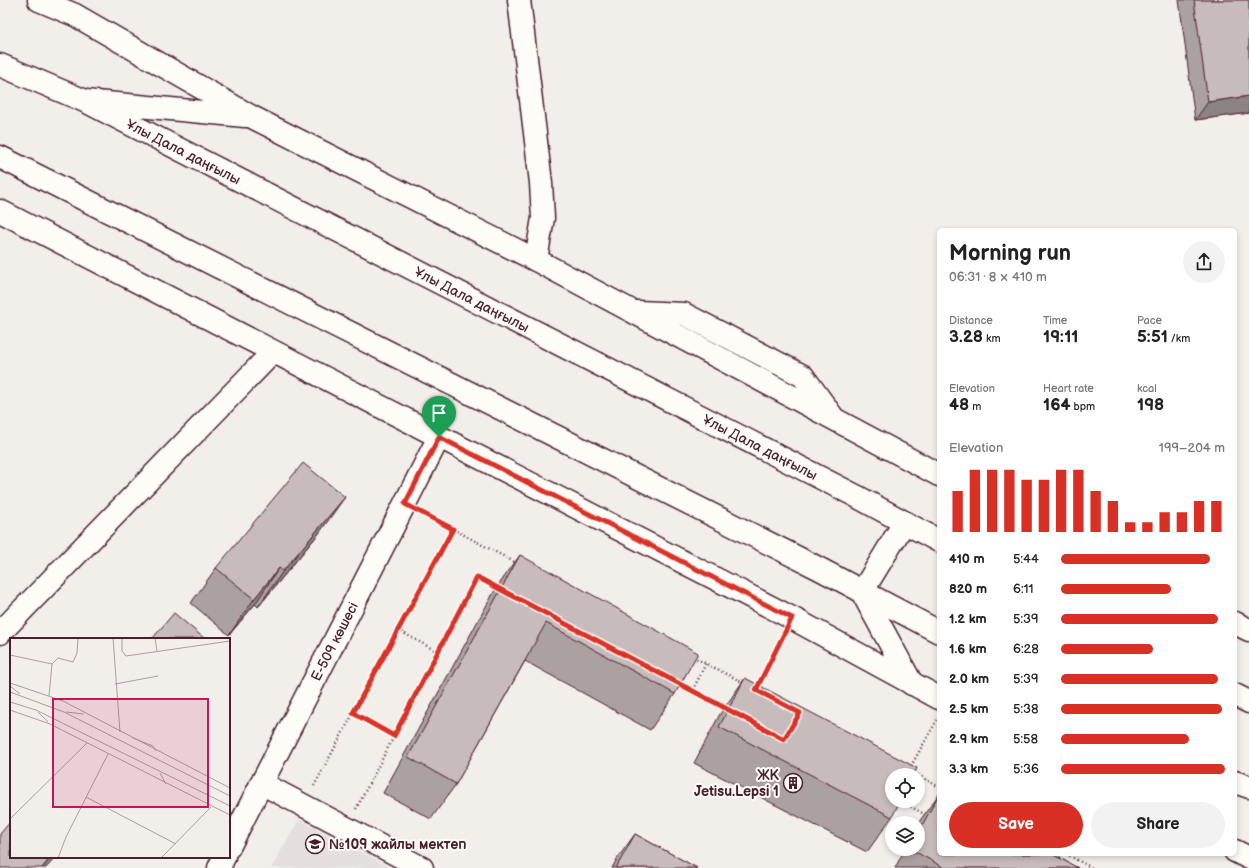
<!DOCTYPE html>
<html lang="en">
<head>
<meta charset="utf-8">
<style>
  body { margin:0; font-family:"Balsamiq Sans",sans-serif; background:#f2f2f2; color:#222; height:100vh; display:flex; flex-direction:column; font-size:15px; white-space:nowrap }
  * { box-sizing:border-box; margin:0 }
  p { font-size:13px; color:#767676 }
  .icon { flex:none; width:22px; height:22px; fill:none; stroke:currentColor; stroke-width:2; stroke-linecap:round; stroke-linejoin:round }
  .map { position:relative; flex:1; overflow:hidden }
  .drawer { position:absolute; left:937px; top:228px; width:300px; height:628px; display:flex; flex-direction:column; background:#fff; border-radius:6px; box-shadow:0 2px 6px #0003 }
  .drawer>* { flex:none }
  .fabs { position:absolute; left:885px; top:768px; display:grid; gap:8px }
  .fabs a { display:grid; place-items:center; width:40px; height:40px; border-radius:50%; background:#fff; box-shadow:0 2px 6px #0003; font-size:20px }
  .pin { position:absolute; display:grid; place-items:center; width:34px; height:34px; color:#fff; margin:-41px -17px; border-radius:50% 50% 50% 0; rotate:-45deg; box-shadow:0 0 4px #0007 }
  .pin .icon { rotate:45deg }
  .round { display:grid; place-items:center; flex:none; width:42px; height:42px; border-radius:21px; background:#f2f2f2 }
  .head { display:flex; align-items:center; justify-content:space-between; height:68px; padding:0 12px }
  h1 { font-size:22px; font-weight:600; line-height:30px }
  .metrics { display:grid; grid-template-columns:repeat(3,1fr); gap:6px; height:68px; padding:4px 12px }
  .metrics div { display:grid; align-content:center }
  .metrics b { font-size:17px; font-weight:600 }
  .metrics small { font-size:11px; font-weight:400 }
  .metrics p { font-size:11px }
  .chart { height:112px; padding:8px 12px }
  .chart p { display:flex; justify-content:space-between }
  .chart svg { width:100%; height:72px; margin-top:4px; stroke:#d93025; stroke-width:6 }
  .action { display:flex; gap:8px; margin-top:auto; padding:8px 12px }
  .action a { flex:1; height:46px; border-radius:24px; background:#d93025; color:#fff; font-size:16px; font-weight:600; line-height:46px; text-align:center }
  .action a+a { background:#f2f2f2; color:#222 }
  ul { padding:0 12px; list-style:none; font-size:13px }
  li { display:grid; grid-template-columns:64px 48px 1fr; align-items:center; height:30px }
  li i { height:10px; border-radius:5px; background:#d93025 }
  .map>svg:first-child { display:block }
  .built { fill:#e5dfdd }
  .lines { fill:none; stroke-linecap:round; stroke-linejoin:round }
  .minor-casing { stroke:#4a1f2b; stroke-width:25 }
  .major-casing { stroke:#4a1f2b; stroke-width:25 }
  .path { stroke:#4a1f2b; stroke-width:2.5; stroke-dasharray:1 3; stroke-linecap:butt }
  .minor { stroke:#fdfcf7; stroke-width:22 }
  .major { stroke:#fdfcf7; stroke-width:22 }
  .wall { fill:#aca1a1; stroke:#4a1f2b }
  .shaded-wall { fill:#8c8383; stroke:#4a1f2b }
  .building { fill:#c8bbbb; stroke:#4a1f2b }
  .route-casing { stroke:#fff; stroke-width:8 }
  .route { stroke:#d93025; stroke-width:5 }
  .labels { text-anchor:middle; stroke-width:4; stroke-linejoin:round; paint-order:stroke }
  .street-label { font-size:14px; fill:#4a1f2b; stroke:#fdfcf7 }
  .poi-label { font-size:14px; font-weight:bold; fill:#4a1f2b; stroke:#fdfcf7; text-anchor:end }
  .inset-road { fill:none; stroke:#af9c9e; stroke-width:1 }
  .view { fill:#c2185b; fill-opacity:0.15; stroke:#c2185b; stroke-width:2 }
  .inset-edge { fill:none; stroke:#4a1f2b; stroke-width:2 }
</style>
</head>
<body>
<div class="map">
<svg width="1249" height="868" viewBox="0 0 1249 868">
  <rect width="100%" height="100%" fill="#f2efeb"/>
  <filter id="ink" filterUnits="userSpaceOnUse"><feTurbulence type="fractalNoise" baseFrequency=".025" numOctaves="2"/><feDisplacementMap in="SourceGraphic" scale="8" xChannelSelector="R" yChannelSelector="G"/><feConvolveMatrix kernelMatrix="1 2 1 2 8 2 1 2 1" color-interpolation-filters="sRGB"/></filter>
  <g filter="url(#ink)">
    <polygon class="built" points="299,819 391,868 271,868"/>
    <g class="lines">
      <g class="minor-casing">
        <g id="minor">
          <polyline points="39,0 75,15 252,117 536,260 939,475"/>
          <polyline points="519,0 541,183 543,218 536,260"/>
          <polyline points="85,101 245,116"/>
          <polyline points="0,211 792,618 939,698"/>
          <polyline points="638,312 684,314 803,376 832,416"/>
          <polyline points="862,592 912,684"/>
          <polyline points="1235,623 1249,630"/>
          <polyline points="0,633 273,352"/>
          <polyline points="261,783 422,868"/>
          <path id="s1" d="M 229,847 L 439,437"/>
          <polyline points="1235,851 1249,858"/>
          <polyline points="219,868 224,857"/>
        </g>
      </g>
      <g class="major-casing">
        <g id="major">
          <path id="s2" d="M 0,65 L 85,101 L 856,496 L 939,541"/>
          <polyline points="0,157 818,568 939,632"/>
          <polyline points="862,592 904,523"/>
          <polyline points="1235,695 1249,702"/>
          <polyline points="1235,782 1249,787"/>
        </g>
      </g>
      <g class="path">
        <polyline points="425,514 518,564"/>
        <polyline points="398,630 438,652"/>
        <polyline points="693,657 744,683"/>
        <polyline points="679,682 726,707"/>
        <polyline points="758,688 782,639"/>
        <polyline points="693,690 706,663"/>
        <polyline points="353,713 394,736"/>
        <polyline points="911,766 937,720"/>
        <polyline points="918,775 939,787"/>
        <polyline points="314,786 453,529"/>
        <polyline points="900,801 926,815"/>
        <polyline points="356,809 477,577 499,589"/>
        <polyline points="1066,854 1092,868"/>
        <polyline points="1058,861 1062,854"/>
      </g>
      <use href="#minor" class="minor"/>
      <use href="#major" class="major"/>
    </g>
    <g class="wall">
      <polygon points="1179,0 1249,0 1249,113 1195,120"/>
      <polygon points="320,532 258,607 255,604 229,635 191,603 216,568"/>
      <polygon points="520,555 675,694 650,730 525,661 456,784 431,819 383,793 495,590"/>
      <polygon points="745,678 892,817 867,852 694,763 720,714"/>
      <polygon points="939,794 1078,868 895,868 905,849 918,849 918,825 921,819"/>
      <polygon points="635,834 697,868 612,868 617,859"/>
    </g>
    <g class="shaded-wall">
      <polygon points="1249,96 1249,113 1195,120 1208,102"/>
      <polygon points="345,497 320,532 258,607 283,571"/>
      <polygon points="279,568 255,604 229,635 254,599"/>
      <polygon points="51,857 56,857 46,868 42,868"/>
    </g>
    <g class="building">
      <polygon points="1194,0 1249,0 1249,96 1208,102"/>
      <polygon points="303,463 345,497 283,571 279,568 254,599 216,568"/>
      <polygon points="520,555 698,653 675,694 546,623 456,784 408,757"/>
      <polygon points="174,613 205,639 152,639"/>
      <polygon points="745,678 917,768 914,775 892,775 892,801 900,801 892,817 719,727"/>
      <polygon points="939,794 939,854 1052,854 1078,868 945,868 910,849 918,849 918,833"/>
      <polygon points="11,821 11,857 51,857 42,868 0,868 0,834"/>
      <polygon points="635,834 697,868 616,868"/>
    </g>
  </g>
  <g class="lines" filter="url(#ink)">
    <g class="route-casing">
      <polygon id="route" points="439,437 792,618 756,690 800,713 784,739 477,577 394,736 353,713 453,529 405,504"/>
    </g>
    <use href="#route" class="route"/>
  </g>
  <defs>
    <g id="building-ring" transform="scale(1)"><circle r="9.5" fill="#fdfcf7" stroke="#4a1f2b" stroke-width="1.5"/><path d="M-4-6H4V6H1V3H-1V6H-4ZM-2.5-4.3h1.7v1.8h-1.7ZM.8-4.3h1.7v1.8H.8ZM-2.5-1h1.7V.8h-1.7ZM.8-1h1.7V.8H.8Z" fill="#4a1f2b"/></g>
    <g id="school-ring" transform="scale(1)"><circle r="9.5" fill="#fdfcf7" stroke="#4a1f2b" stroke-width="1.5"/><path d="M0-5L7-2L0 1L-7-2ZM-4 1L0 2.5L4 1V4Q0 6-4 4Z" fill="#4a1f2b"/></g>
  </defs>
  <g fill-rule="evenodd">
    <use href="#building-ring" x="793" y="783"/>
    <use href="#school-ring" x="315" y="844"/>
  </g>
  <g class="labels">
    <g class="street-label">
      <text dy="5" stroke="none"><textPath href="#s2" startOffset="203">Ұлы Дала даңғылы</textPath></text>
      <text dy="5" stroke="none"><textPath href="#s2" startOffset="527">Ұлы Дала даңғылы</textPath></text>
      <text dy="5" stroke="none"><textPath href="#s2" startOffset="851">Ұлы Дала даңғылы</textPath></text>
      <text dy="5" stroke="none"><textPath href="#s1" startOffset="231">Е-509 көшесі</textPath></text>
    </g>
    <g class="poi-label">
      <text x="779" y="780">ЖК<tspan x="779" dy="16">Jetisu.Lepsi 1</tspan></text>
      <text x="329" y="849" text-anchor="start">№109 жайлы мектеп</text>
    </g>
  </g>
  <g transform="translate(10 638)">
    <rect width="220" height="220" fill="#f2efeb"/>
    <path class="inset-road" d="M 103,0 L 110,94M 112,0 L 112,13 L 116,18 L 220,3M 145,0 L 147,13M 0,17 L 42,26M 0,45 L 53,63 L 220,150M 105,46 L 148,38M 0,48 L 10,56M 0,54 L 54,74 L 220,158M 39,58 L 42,26 L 48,20 L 63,24 L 67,15 L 68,0M 0,64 L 26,72 L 220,168M 0,72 L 40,86 L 220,177M 28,74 L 38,84M 56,74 L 74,76M 123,100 L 143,108 L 146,113M 150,135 L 156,146M 76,159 L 166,206M 0,181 L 77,105M 48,220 L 56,199 L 98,116M 151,220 L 201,169"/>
    <path class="view" d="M 43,61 L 198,61 L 198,169 L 43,169 Z"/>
    <rect width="220" height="220" class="inset-edge"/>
  </g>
</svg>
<div class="fabs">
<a><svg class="icon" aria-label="locate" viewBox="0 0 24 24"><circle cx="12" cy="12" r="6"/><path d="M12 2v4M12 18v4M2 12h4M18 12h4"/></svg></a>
<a><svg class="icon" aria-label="layers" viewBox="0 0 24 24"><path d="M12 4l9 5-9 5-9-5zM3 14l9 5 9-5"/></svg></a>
</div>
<div class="pin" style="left:439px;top:437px;background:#1e9e55"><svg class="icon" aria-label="arrive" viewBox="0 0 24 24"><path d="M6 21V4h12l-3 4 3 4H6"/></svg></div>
<section class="drawer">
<div class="head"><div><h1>Morning run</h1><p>06:31 · 8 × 410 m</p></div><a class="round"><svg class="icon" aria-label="share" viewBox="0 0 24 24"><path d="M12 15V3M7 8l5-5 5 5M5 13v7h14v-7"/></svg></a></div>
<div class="metrics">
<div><p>Distance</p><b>3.28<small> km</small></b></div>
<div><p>Time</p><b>19:11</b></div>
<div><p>Pace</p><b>5:51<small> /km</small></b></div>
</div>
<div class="metrics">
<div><p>Elevation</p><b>48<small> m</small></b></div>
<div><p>Heart rate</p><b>164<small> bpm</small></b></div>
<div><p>kcal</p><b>198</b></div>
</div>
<div class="chart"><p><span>Elevation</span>199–204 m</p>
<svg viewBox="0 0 160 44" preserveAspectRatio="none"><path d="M5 44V19M15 44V6M25 44V6M35 44V6M45 44V12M55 44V12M65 44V6M75 44V6M85 44V19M95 44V25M105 44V38M115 44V38M125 44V32M135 44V32M145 44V25M155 44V25"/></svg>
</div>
<ul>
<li><b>410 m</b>5:44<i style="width:91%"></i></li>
<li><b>820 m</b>6:11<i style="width:67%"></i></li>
<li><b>1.2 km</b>5:39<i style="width:96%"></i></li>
<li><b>1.6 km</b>6:28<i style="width:56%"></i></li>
<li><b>2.0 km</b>5:39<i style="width:96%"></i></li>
<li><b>2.5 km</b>5:38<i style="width:98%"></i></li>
<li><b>2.9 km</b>5:58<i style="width:78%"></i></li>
<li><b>3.3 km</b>5:36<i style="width:100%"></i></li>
</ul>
<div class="action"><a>Save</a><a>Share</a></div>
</section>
</div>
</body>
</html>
